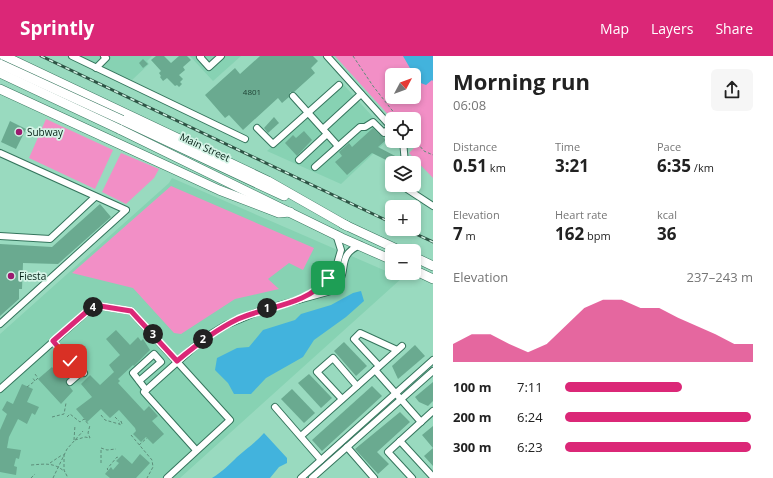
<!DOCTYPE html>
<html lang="en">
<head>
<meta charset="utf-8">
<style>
  body { margin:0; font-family:"Open Sans",sans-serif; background:#f6f6f6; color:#222; height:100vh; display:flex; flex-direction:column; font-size:15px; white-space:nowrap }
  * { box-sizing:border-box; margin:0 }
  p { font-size:13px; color:#767676 }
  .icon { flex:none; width:22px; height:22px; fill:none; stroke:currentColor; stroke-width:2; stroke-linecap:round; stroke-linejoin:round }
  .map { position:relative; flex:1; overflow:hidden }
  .panel { display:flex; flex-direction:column; background:#fff; width:340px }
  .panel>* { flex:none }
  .needle { width:26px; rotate:49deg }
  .controls { position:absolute; left:385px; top:12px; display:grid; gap:8px }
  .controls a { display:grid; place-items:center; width:36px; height:36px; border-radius:6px; background:#fff; box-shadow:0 2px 6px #0003; font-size:20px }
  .pin { position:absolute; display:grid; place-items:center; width:34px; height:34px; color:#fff; margin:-17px; border-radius:8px; box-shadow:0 2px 6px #0006 }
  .km { position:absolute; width:20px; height:20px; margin:-10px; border-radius:50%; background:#222; color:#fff; font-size:11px; line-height:20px; text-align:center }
  .round { display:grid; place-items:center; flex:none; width:42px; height:42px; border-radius:6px; background:#f6f6f6 }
  .summary { display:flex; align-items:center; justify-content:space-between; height:68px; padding:0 20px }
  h1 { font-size:22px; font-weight:700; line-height:30px }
  .figures { display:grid; grid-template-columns:repeat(3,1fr); gap:6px; height:68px; padding:4px 20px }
  .figures div { display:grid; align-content:center }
  .figures b { font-size:17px; font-weight:700 }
  .figures small { font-size:11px; font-weight:400 }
  .figures p { font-size:11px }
  .chart { height:112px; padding:8px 20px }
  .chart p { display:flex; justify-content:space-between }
  .chart svg { width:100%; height:72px; margin-top:4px; fill:#db2777; opacity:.7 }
  ul { padding:0 20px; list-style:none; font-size:13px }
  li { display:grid; grid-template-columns:64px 48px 1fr; align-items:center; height:30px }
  li i { height:10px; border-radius:5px; background:#db2777 }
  header { display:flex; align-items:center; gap:24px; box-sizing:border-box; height:56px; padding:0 20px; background:#db2777; color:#fff }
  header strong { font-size:19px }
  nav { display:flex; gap:22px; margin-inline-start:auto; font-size:14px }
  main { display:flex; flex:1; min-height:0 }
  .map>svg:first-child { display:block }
  .built { fill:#87d2b3 }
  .green { fill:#f28fc6; fill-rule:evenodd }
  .water { fill:#42b3dd }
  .building { fill:#6aaa90 }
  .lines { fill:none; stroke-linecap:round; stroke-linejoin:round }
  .minor-casing { stroke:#35755d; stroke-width:8 }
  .highway-casing { stroke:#35755d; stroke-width:10 }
  .path { stroke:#5d8e7a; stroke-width:1; stroke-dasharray:3 2; stroke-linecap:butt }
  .minor { stroke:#fff; stroke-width:6 }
  .highway { stroke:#fff; stroke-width:9 }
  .rail-casing { stroke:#2e5445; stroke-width:3 }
  .rail { stroke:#d3f3e5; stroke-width:1.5; stroke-dasharray:4.5; stroke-linecap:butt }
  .highway-bridge-casing { stroke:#35755d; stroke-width:10; stroke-linecap:butt }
  .highway-bridge { stroke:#fff; stroke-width:9 }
  .route-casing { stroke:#fff; stroke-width:8 }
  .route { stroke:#db2777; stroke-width:5 }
  .poi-dot { fill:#9b1a6f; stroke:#d3f3e5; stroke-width:1.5 }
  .labels { text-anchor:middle; stroke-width:3.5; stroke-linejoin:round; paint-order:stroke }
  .number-label { font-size:8px; fill:#1f4335 }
  .poi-label { font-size:10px; fill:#062117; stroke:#d3f3e5; text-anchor:start }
  .street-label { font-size:10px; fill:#062117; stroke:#d3f3e5 }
</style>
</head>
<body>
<header>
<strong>Sprintly</strong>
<nav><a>Map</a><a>Layers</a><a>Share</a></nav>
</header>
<main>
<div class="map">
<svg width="433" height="422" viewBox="0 0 433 422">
  <rect width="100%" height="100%" fill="#99dabf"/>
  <g class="built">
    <polygon points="78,0 152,0 147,5 149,8 132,24"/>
    <polygon points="190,0 241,0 213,25"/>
    <polygon points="343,28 391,81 341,128 267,95"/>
    <polygon points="172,122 402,222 180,422 0,422 0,278 169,127"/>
  </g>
  <g class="green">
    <path d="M 335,0 L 433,0 L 433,122 L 409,97 L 416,90 L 411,85 L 414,85 L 414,63 L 392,63 ZM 392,19 L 414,19 L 414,41 L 392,41 Z"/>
    <polygon points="46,63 113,94 95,133 29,102"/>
    <polygon points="121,97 159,113 154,122 126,148 102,136"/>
    <polygon points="171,130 314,192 303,214 289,207 268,223 279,233 235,243 181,278 174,277 133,232 72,217"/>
  </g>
  <g class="water">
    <polygon points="403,0 433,0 433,25 432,24 426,29 418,26"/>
    <polygon points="361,235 364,245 346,261 314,284 303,301 266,322 251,338 234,338 228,327 215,314 217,302 237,292 249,291 263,274 295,264 301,258 331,249 353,237"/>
    <path d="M 264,377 L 287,402 L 287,407 L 279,411 L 270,422 L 212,422 C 222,416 229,409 237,401 C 246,393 255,387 264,377 Z"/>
  </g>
  <g class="building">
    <polygon points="156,0 164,0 171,7 179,0 187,0 191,4 183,11 185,14 179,19 183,23 180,26 182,28 179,31 177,29 175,30 167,22 163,25 160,21 161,20 159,17 161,15 151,4"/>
    <polygon points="260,0 313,0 318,5 311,12 315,17 294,36 290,36 289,41 282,47 278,42 243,74 229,59 225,62 205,39 235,12 240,18"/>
    <polygon points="143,3 148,8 143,12 139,7"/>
    <polygon points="274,61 279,67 268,77 264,72"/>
    <polygon points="10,65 26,73 16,93 1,86"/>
    <polygon points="373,72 386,84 378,91 399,102 397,107 392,107 390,113 385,111 388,105 372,97 347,119 335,106 342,100 339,96 349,87 352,91"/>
    <polygon points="304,75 312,84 297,100 285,87 293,79 296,82"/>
    <polygon points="100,148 111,161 58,208 23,207 22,233 19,233 19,243 0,260 0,188 52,191"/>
    <polygon points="116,274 130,289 138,281 141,285 143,283 150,294 134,310 133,309 118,323 120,325 118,327 144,355 149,350 158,360 152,365 164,378 153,388 146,381 141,386 133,378 136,375 135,372 119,354 110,362 101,353 87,366 76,353 92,341 81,328 90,319 100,329 114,316 109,309 120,299 106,283"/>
    <polygon points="344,286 367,310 356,320 334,295"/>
    <polygon points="415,289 425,300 398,323 392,310"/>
    <polygon points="52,311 55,315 59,311 70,320 66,326 73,335 61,348 38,323"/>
    <polygon points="309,318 332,342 321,352 298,327"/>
    <polygon points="433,326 433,345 428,350 419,346 415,341"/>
    <polygon points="22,328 33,333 27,346 39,351 35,359 32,357 27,368 18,363 9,381 7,392 21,394 19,403 16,402 14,410 17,411 16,419 0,416 0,374 7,358 2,354 7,345 13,348"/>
    <polygon points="372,330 382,340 322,395 312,384"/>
    <polygon points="292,333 315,357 304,367 281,343"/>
    <polygon points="400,356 410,366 377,396 389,408 378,418 355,393"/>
    <polygon points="433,370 433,410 424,400 433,392 422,379"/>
    <polygon points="140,398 150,407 136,422 110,422 105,418 111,411 113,414 119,407 116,405 122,399 132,408"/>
  </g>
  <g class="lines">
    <g class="minor-casing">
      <g id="minor">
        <polyline points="72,0 245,83"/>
        <polyline points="201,0 200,1 209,11 221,0"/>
        <polyline points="327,0 392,72"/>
        <polyline points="96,12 106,2 104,0"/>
        <polyline points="293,40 338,90"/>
        <polyline points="257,72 273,88 339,29"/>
        <polyline points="323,73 361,38"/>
        <polyline points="403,85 405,107"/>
        <polyline points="0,97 126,154 0,268"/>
        <polyline points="299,104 327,78"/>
        <polyline points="315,111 360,71 365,71 373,66 384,77 390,71"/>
        <polyline points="407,129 407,133 433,150"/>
        <polyline points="0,180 50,183 95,141"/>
        <polyline points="306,241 323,228 337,208 341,194 336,178"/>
        <polyline points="53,285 70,305 70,310 78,319 70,326"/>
        <polyline points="70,305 73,305 84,317"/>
        <polyline points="379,310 354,283 360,277 397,294"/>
        <polyline points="375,314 421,366"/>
        <polyline points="139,325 161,306 154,298 133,317 146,334"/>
        <polyline points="0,333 92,251 100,250 131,255 230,364 167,422"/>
        <polyline points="342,343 317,316 333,302 357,330"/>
        <polyline points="275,351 321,404"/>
        <polyline points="301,380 402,290"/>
        <polyline points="400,385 433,421"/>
        <polyline points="347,391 374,422"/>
        <path d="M 196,394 L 144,336 L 203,283 L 226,269 L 262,254 L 331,235 C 353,217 333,201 360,189"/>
        <polyline points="301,422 433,304"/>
        <polyline points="312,422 433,315"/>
        <polyline points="412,422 388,396 433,355"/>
      </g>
    </g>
    <g class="highway-casing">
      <g id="highway">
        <polyline points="4,0 268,125 347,170"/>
        <polyline points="0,33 219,134 279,157 290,156"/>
        <polyline points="122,64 284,140"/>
        <polyline points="119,73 342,182 392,204"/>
        <polyline points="343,168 401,195"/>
        <polyline points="414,201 433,210"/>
        <polyline points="414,214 433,223"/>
      </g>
    </g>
    <g class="path">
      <polyline points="353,0 373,30 399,63"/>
      <polyline points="414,83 424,95 433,99"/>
      <polyline points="35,318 38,322 35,325"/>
      <polyline points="27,331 35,325 32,321"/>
      <polyline points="101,359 105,364 119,368"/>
      <polyline points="52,361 64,358 66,347"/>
      <polyline points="67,361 70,358 80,366 84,363 89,369"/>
      <polyline points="115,361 119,365"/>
      <polygon points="121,365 122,368 120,369 119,367"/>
      <polyline points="131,379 152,404 153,411 147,422"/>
      <polyline points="74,384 75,369"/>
      <polyline points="75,384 85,381 90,382 88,377 90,369"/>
      <polyline points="139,389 147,382"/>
      <polyline points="64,398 64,414 68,422"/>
      <polyline points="50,407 62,399"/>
      <polyline points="101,407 101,392 107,394 116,393"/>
      <path d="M 31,409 C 45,408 54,406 65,416"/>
      <polyline points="108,414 107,413 117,401 119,402"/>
      <polyline points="31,422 35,418"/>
      <polyline points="53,422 67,393 83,375"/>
    </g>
    <use href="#minor" class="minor"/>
    <use href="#highway" class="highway"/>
    <g class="rail-casing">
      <g id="rail">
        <polyline points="41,0 392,167"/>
        <polyline points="405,173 433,186"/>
      </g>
    </g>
    <use href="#rail" class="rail"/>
    <g class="highway-bridge-casing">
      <g id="highway-bridge">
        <polyline points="0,8 122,64"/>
        <polyline points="0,17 119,73"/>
      </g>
    </g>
    <use href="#highway-bridge" class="highway-bridge"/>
  </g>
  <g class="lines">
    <g class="route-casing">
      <path id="route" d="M 70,305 L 53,285 L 92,251 L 100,250 L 131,255 L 177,305 C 196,289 215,274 238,263 C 267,250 308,249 328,222"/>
    </g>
    <use href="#route" class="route"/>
  </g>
  <g class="poi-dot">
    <circle cx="19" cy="76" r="4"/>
    <circle cx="11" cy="220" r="4"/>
  </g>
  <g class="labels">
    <g class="number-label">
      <text x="252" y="39">4801</text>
    </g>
    <g class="poi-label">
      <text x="27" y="80">Subway</text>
      <text x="19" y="224">Fiesta</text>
    </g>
    <g class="street-label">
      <text transform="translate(205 91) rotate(25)" y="4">Main Street</text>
    </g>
  </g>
</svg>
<div class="controls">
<a><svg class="needle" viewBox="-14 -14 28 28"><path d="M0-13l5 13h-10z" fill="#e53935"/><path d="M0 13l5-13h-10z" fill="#767676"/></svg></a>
<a><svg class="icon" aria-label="locate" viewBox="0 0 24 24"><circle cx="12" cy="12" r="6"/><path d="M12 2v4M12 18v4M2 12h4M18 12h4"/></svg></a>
<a><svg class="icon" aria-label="layers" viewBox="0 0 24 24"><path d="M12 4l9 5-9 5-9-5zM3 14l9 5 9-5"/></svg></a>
<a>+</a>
<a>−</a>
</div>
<div class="pin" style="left:328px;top:222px;background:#1e9e55"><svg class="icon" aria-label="arrive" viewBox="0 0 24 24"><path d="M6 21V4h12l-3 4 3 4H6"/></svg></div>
<div class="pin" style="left:70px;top:305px;background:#d93025"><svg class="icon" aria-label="check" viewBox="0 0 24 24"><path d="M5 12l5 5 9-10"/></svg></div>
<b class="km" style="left:267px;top:252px">1</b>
<b class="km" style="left:203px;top:283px">2</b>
<b class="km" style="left:153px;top:278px">3</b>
<b class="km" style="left:93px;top:251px">4</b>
</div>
<section class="panel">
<div class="summary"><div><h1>Morning run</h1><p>06:08</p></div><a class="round"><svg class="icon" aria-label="share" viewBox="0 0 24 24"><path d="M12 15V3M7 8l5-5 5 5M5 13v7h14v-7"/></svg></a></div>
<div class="figures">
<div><p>Distance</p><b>0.51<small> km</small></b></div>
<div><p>Time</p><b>3:21</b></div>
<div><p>Pace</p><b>6:35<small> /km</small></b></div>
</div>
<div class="figures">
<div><p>Elevation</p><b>7<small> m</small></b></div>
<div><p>Heart rate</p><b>162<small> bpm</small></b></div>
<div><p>kcal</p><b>36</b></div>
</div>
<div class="chart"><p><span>Elevation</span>237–243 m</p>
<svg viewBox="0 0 160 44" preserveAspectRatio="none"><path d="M0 44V33L10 27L20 27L30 33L40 38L50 33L60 22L70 11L80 6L90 6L100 11L110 11L120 17L130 22L140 27L150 33L160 33V44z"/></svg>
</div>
<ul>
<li><b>100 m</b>7:11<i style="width:62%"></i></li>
<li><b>200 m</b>6:24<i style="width:99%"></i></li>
<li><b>300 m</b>6:23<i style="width:99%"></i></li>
</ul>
</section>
</main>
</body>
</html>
